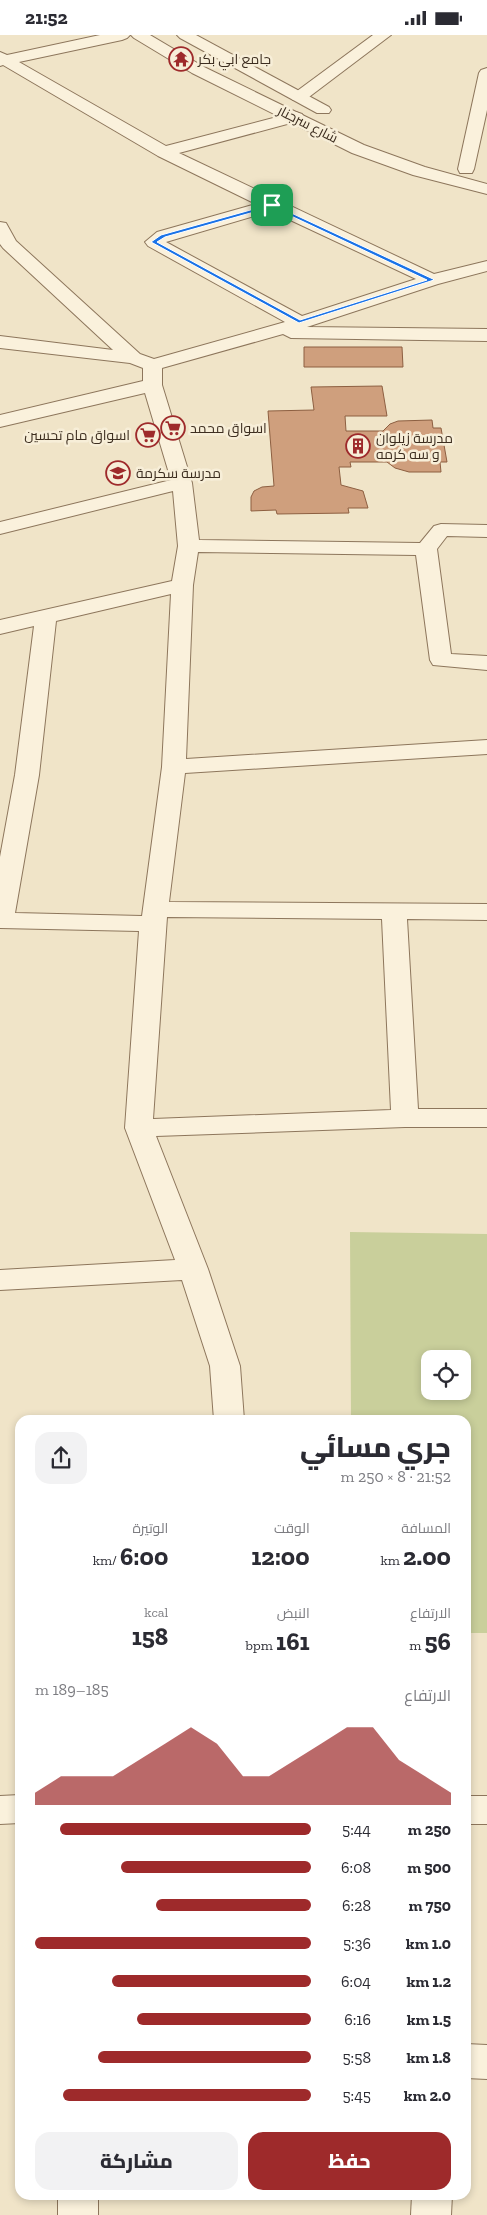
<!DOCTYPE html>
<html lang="ar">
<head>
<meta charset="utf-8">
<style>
  body { margin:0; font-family:"Zilla Slab",Cairo,serif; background:#f2f2f3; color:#2b2b33; direction:rtl; height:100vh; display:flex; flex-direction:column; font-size:19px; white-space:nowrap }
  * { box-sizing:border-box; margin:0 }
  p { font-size:16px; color:#7c7c81 }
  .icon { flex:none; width:28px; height:28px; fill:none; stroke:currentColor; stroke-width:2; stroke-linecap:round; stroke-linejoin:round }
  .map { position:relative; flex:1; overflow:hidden; direction:ltr }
  .sheet { position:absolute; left:15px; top:1380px; width:456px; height:785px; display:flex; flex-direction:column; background:#fff; border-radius:15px; box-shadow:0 2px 8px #0003; direction:rtl }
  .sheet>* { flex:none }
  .fabs { position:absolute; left:421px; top:1315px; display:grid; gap:10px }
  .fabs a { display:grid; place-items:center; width:50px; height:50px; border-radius:10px; background:#fff; box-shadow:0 2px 8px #0003; font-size:25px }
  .pin { position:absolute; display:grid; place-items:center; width:42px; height:42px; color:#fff; margin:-21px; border-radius:10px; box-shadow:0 2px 8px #0006 }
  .round { display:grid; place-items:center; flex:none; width:52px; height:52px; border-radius:15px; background:#f2f2f3 }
  .summary { display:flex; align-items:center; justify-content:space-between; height:85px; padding:0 20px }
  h1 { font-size:28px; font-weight:800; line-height:38px }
  .figures { display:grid; grid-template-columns:repeat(3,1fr); gap:8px; height:85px; padding:5px 20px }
  .figures div { display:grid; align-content:center }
  .figures b { font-size:25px; font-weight:800 }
  .figures small { font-size:14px; font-weight:400 }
  .figures p { font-size:14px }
  .chart { height:140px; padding:10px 20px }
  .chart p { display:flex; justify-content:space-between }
  .chart svg { width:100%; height:90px; margin-top:5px; fill:#9e2a2b; opacity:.7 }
  .action { display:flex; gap:10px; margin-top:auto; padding:10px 20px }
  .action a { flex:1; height:58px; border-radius:15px; background:#9e2a2b; color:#fff; font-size:20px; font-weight:800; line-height:58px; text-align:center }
  .action a+a { background:#f2f2f3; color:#2b2b33 }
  ul { padding:0 20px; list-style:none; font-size:16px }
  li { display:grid; grid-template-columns:80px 60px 1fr; align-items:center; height:38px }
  li i { height:12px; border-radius:6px; background:#9e2a2b }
  .status { display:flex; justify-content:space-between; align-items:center; height:35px; padding:0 25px; background:#fff; direction:ltr }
  .status svg { height:14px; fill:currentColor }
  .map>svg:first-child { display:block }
  .green { fill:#c9cf9b; fill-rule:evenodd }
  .building { fill:#cf9f7d; stroke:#8d5f41 }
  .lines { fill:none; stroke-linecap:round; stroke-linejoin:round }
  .minor-casing { stroke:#8d765c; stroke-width:2 }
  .tertiary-casing { stroke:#8d765c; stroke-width:2 }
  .minor { fill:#faf1dc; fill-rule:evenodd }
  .tertiary { fill:#faf1dc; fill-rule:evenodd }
  .route { fill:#1a73e8; stroke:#fff; fill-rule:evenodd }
  .labels { text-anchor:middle; stroke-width:5; stroke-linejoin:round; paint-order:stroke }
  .far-poi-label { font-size:14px; fill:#3d2e20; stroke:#f7eed8; text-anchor:start }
  .far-street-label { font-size:14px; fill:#3d2e20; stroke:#f7eed8 }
</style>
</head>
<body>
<div class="status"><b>21:52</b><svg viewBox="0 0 49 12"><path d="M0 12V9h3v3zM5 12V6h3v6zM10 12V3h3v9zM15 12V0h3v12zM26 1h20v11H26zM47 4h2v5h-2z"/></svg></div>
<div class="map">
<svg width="487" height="2180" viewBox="0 0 487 2180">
  <rect width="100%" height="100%" fill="#f0e4c8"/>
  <path class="green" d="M 350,1197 L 487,1199 L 487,1598 L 466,1598 L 466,1385 L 351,1385 ZM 430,1324 L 462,1324 L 462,1356 L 430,1356 Z"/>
  <g class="building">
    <polygon points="304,312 402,312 403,332 304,332"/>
    <polygon points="382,351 387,381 345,381 346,396 383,396 390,389 398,386 432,385 433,393 441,393 447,427 440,427 441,437 409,437 395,433 387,427 350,427 351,432 339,432 341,450 363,456 368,473 348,473 349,478 277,479 276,475 251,476 251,462 254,456 262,452 274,451 268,376 314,375 311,352"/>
  </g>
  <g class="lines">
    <g class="minor-casing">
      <g id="minor">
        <path d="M 100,0 L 130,0 L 127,3 L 122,5 L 19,27 L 166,111 L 296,77 L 302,79 L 304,82 L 302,85 L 179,118 L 434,239 L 487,226 L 487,236 L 438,249 L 307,292 L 487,294 L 487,306 L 291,303 L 283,299 L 162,333 L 162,350 L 192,448 L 199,505 L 420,508 L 434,491 L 441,489 L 487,490 L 487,502 L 447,501 L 437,514 L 451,619 L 487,621 L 487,635 L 433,630 L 430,625 L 416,520 L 198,517 L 193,550 L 186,724 L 487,705 L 487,719 L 185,738 L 169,867 L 487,869 L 487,885 L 407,884 L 418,1074 L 487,1074 L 487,1092 L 405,1092 L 156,1101 L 208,1234 L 240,1331 L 244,1385 L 214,1385 L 210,1331 L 182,1245 L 0,1255 L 0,1235 L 175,1225 L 125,1093 L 139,896 L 0,893 L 0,822 L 15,740 L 34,591 L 0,599 L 0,585 L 172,546 L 178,511 L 173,456 L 0,499 L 0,487 L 171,445 L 145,358 L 0,392 L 0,380 L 143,346 L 143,333 L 130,328 L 0,313 L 0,301 L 113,315 L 3,213 L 0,209 L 0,187 L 6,188 L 16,206 L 140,319 L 154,324 L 285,287 L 148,211 L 145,207 L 157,197 L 256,169 L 158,121 L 3,30 L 0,31 L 0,17 L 7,20 ZM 271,176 L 416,244 L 302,281 L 166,207 ZM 171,559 L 162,732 L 142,881 L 15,878 L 39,740 L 56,586 ZM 167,882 L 382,884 L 391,1075 L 153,1084 Z"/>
        <polygon points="373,0 391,0 305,65 293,65 291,62 293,59"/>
        <polygon points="487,33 487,75 474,134 472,138 460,138 458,134 479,38 481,35"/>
        <polygon points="20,1760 20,1788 0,1789 0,1761"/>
        <rect x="466" y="1761" width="21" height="28"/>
        <polygon points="466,2009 487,2010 487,2044 466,2043"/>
        <rect x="58" y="2160" width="40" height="20"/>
        <polygon points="412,2160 452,2160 451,2180 411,2180"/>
      </g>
    </g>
    <g class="tertiary-casing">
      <g id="tertiary">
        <polygon points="131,0 150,0 204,32 364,110 425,132 487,149 487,159 413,140 352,118 192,38 134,3"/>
        <polygon points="177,0 196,0 329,72 331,75 329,78 317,78 180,3"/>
      </g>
    </g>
    <use href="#minor" class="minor"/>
    <use href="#tertiary" class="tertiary"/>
  </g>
  <path class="route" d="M 272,169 L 433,244 L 434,245 L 299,288 L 151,207 L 161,200 ZM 272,172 L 427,245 L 300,285 L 157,207 L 165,202 Z"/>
  <defs>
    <g id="temple-ring" transform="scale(1.25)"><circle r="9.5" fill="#f7eed8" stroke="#9e2a2b" stroke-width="1.5"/><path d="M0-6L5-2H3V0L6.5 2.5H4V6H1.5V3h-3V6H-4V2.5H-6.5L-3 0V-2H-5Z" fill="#9e2a2b"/></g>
    <g id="supermarket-ring" transform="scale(1.25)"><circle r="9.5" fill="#f7eed8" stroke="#9e2a2b" stroke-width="1.5"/><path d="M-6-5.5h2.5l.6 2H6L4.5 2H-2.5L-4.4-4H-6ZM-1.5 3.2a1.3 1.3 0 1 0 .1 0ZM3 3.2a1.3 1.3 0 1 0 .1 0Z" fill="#9e2a2b"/></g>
    <g id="building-ring" transform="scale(1.25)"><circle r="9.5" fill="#f7eed8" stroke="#9e2a2b" stroke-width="1.5"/><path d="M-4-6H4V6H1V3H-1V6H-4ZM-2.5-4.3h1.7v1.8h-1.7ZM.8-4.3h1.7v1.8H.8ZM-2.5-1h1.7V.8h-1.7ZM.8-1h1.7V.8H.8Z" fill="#9e2a2b"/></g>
    <g id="school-ring" transform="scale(1.25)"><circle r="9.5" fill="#f7eed8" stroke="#9e2a2b" stroke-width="1.5"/><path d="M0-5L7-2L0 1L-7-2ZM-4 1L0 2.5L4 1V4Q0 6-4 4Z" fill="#9e2a2b"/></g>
  </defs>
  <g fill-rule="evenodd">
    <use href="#temple-ring" x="181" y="24"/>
    <use href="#supermarket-ring" x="173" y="393"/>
    <use href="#supermarket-ring" x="148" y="400"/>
    <use href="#building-ring" x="358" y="411"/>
    <use href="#school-ring" x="118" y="438"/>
  </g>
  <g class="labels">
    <g class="far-poi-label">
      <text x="198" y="29">جامع ابي بكر</text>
      <text x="190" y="398">اسواق محمد</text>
      <text x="130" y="405" text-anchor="end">اسواق مام تحسين</text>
      <text x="376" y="408">مدرسة زيلوان<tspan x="376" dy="16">و سه كرمه</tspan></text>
      <text x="136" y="443">مدرسة سكرمة</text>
    </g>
    <g class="far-street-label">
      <text transform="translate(308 89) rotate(27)" y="5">شارع سرجنار</text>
    </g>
  </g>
</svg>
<div class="fabs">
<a><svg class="icon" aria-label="locate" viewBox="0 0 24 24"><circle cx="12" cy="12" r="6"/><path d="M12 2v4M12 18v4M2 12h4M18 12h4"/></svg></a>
</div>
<div class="pin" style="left:272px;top:170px;background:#1e9e55"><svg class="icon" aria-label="arrive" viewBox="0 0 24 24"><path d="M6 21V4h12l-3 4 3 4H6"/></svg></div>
<section class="sheet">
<div class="summary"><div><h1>جري مسائي</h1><p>21:52 · 8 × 250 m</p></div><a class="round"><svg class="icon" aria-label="share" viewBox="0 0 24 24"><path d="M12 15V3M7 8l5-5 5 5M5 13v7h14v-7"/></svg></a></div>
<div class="figures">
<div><p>المسافة</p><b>2.00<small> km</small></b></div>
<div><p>الوقت</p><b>12:00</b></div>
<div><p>الوتيرة</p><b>6:00<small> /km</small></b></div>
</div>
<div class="figures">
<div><p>الارتفاع</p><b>56<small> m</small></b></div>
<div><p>النبض</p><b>161<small> bpm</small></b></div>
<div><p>kcal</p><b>158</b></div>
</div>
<div class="chart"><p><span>الارتفاع</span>185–189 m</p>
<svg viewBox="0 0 160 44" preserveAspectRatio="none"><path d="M0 44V38L10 30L20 30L30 30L40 22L50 14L60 6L70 14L80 30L90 30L100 22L110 14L120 6L130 6L140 22L150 30L160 38V44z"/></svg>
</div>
<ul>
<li><b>250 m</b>5:44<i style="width:91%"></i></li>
<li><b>500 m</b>6:08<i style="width:69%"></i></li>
<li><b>750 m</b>6:28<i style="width:56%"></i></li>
<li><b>1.0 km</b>5:36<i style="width:100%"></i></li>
<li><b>1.2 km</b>6:04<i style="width:72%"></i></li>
<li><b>1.5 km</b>6:16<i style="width:63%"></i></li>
<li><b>1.8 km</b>5:58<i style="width:77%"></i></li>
<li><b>2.0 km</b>5:45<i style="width:90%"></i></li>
</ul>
<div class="action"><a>حفظ</a><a>مشاركة</a></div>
</section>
</div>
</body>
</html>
